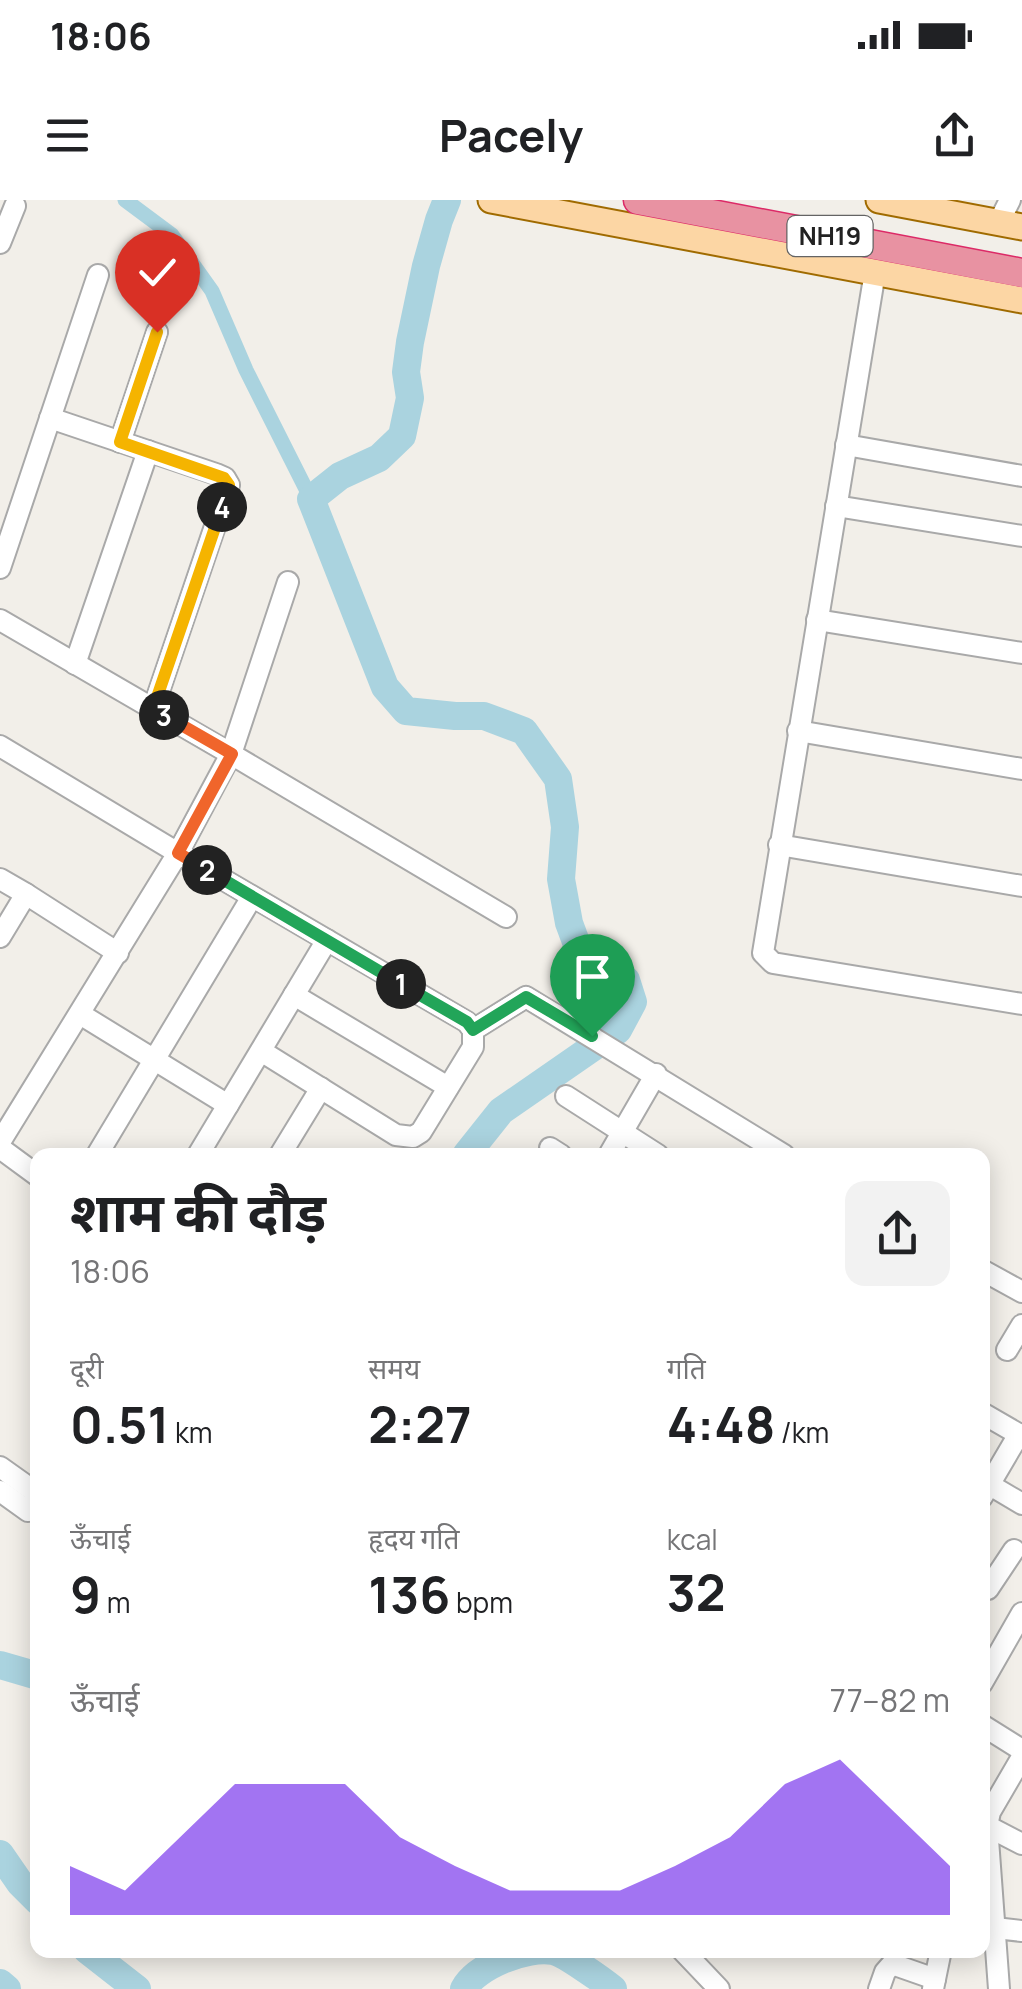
<!DOCTYPE html>
<html lang="hi">
<head>
<meta charset="utf-8">
<style>
  body { margin:0; font-family:Manrope,"Noto Sans Devanagari",sans-serif; background:#f2f2f2; color:#202124; height:100vh; display:flex; flex-direction:column; font-size:38px; white-space:nowrap }
  * { box-sizing:border-box; margin:0 }
  p { font-size:32px; color:#757577 }
  .icon { flex:none; width:55px; height:55px; fill:none; stroke:currentColor; stroke-width:2; stroke-linecap:round; stroke-linejoin:round }
  .map { position:relative; flex:1; overflow:hidden }
  .side { position:absolute; left:30px; top:948px; width:960px; height:810px; display:flex; flex-direction:column; background:#fff; border-radius:20px; box-shadow:0 5px 25px #0003 }
  .side>* { flex:none }
  .pin { position:absolute; display:grid; place-items:center; width:85px; height:85px; color:#fff; margin:-102px -42px; border-radius:50% 50% 50% 0; rotate:-45deg; box-shadow:0 0 10px #0007 }
  .pin .icon { rotate:45deg }
  .km { position:absolute; width:50px; height:50px; margin:-25px; border-radius:50%; background:#222; color:#fff; font-size:28px; line-height:50px; text-align:center }
  .round { display:grid; place-items:center; flex:none; width:105px; height:105px; border-radius:20px; background:#f2f2f2 }
  .summary { display:flex; align-items:center; justify-content:space-between; height:170px; padding:0 40px }
  h1 { font-size:55px; font-weight:700; line-height:75px }
  .stats { display:grid; grid-template-columns:repeat(3,1fr); gap:15px; height:170px; padding:10px 40px }
  .stats div { display:grid; align-content:center }
  .stats b { font-size:50px; font-weight:700 }
  .stats small { font-size:28px; font-weight:400 }
  .stats p { font-size:28px }
  .chart { height:280px; padding:20px 40px }
  .chart p { display:flex; justify-content:space-between }
  .chart svg { width:100%; height:180px; margin-top:10px; fill:#7c3aed; opacity:.7 }
  .status { display:flex; justify-content:space-between; align-items:center; height:70px; padding:0 50px; background:#fff; direction:ltr }
  .status svg { height:28px; fill:currentColor }
  header { display:flex; justify-content:space-between; align-items:center; height:130px; padding:0 40px; background:#fff; font-size:45px; font-weight:700 }
  .map>svg:first-child { display:block }
  .lines { fill:none; stroke-linecap:round; stroke-linejoin:round }
  .canal { stroke:#aad3df; stroke-width:15 }
  .river { stroke:#aad3df; stroke-width:28 }
  .minor-casing { stroke:#a9a9a9; stroke-width:24 }
  .major-casing { stroke:#a06b00; stroke-width:29 }
  .highway-casing { stroke:#dc2a67; stroke-width:31 }
  .minor { stroke:#fff; stroke-width:20 }
  .major { stroke:#fcd6a4; stroke-width:25 }
  .highway { stroke:#e892a2; stroke-width:28 }
  .split-1-casing { stroke:#fff; stroke-width:20 }
  .split-2-casing { stroke:#fff; stroke-width:20 }
  .split-3-casing { stroke:#fff; stroke-width:20 }
  .split-4-casing { stroke:#fff; stroke-width:20 }
  .split-5-casing { stroke:#fff; stroke-width:20 }
  .split-1 { stroke:#22a559; stroke-width:12 }
  .split-2 { stroke:#22a559; stroke-width:12 }
  .split-3 { stroke:#f0652b; stroke-width:12 }
  .split-4 { stroke:#f5b400; stroke-width:12 }
  .split-5 { stroke:#f5b400; stroke-width:12 }
  .labels { text-anchor:middle; stroke-width:10; stroke-linejoin:round; paint-order:stroke }
  .shield { fill:#fff; stroke:#646464; stroke-width:2.5 }
  .shield-label { font-size:25px; font-weight:bold; fill:#222 }
</style>
</head>
<body>
<div class="status"><b>18:06</b><svg viewBox="0 0 49 12"><path d="M0 12V9h3v3zM5 12V6h3v6zM10 12V3h3v9zM15 12V0h3v12zM26 1h20v11H26zM47 4h2v5h-2z"/></svg></div>
<header><svg class="icon" aria-label="menu" viewBox="0 0 24 24"><path d="M4 6h16M4 12h16M4 18h16"/></svg>Pacely<svg class="icon" aria-label="share" viewBox="0 0 24 24"><path d="M12 15V3M7 8l5-5 5 5M5 13v7h14v-7"/></svg></header>
<div class="map">
<svg width="1022" height="1789" viewBox="0 0 1022 1789">
  <rect width="100%" height="100%" fill="#f2efe9"/>
  <g class="lines">
    <polyline class="canal" points="125,0 172,35 212,91 246,170 311,299"/>
    <g class="river">
      <polyline points="447,0 439,20 426,66 410,142 406,172 410,198 402,236 379,258 340,276 311,299 385,487 406,511 455,516 484,516 524,531 558,579 565,627 561,679 569,723 579,750 626,780 633,802 618,830 501,911 466,955"/>
      <polyline points="0,1465 38,1476"/>
      <polyline points="0,1654 20,1683 38,1701"/>
      <polyline points="87,1750 137,1789"/>
      <polyline points="0,1783 7,1789"/>
      <path d="M 464,1789 C 476,1766 527,1746 553,1751 C 564,1753 603,1781 613,1789"/>
    </g>
    <g class="minor-casing">
      <g id="minor">
        <polyline points="999,22 1010,0"/>
        <polyline points="0,43 15,6"/>
        <polyline points="875,72 763,753 773,763 1022,804"/>
        <polyline points="50,218 216,274 225,278 229,285 153,509"/>
        <polyline points="120,242 157,132"/>
        <polyline points="846,245 1022,276"/>
        <polyline points="836,306 1022,336"/>
        <polyline points="0,368 98,75"/>
        <polyline points="288,382 231,554 506,717"/>
        <polyline points="0,420 231,554 178,653 467,822 473,830 473,847 421,932 413,937 396,935 261,851"/>
        <polyline points="817,420 1022,453"/>
        <polyline points="75,464 148,251"/>
        <polyline points="798,531 1022,569"/>
        <polyline points="0,546 178,653 0,942"/>
        <polyline points="779,645 1022,686"/>
        <polyline points="0,679 26,694 0,737"/>
        <polyline points="26,694 118,753"/>
        <polyline points="294,795 448,887"/>
        <polyline points="80,814 228,905"/>
        <polyline points="473,830 526,797 784,955"/>
        <polyline points="566,896 658,955"/>
        <polyline points="0,948 38,976"/>
        <polyline points="550,948 561,955"/>
        <polyline points="97,955 252,697"/>
        <polyline points="198,955 327,740"/>
        <polyline points="280,955 321,888"/>
        <polyline points="609,955 656,874"/>
        <polyline points="982,1070 1022,1092"/>
        <polyline points="1007,1150 1022,1125"/>
        <polyline points="982,1213 1022,1236"/>
        <polyline points="0,1267 38,1294"/>
        <polyline points="990,1285 1022,1304"/>
        <polyline points="0,1291 28,1311 38,1298"/>
        <polyline points="982,1297 1019,1234"/>
        <polyline points="988,1389 1014,1350"/>
        <polyline points="982,1483 1022,1413"/>
        <polyline points="982,1525 1022,1550"/>
        <polyline points="987,1626 1022,1644"/>
        <polyline points="995,1728 1022,1731"/>
        <polyline points="682,1750 719,1789"/>
        <polyline points="879,1789 885,1772 892,1764 935,1779"/>
        <polyline points="933,1789 941,1750"/>
        <polyline points="999,1789 987,1626 990,1612 1022,1557"/>
      </g>
    </g>
    <g class="major-casing">
      <g id="major">
        <polyline points="491,0 1022,100"/>
        <polyline points="879,0 1022,27"/>
      </g>
    </g>
    <g class="highway-casing">
      <polyline id="highway" points="638,0 1022,73"/>
    </g>
    <use href="#minor" class="minor"/>
    <use href="#major" class="major"/>
    <use href="#highway" class="highway"/>
  </g>
  <g class="lines">
    <g class="split-1-casing">
      <polyline id="split-1" points="401,784 467,822 473,830 526,797 592,836"/>
    </g>
    <g class="split-2-casing">
      <polyline id="split-2" points="207,670 401,784"/>
    </g>
    <g class="split-3-casing">
      <polyline id="split-3" points="164,515 232,554 178,653 207,670"/>
    </g>
    <g class="split-4-casing">
      <polyline id="split-4" points="164,515 153,509 222,307"/>
    </g>
    <g class="split-5-casing">
      <polyline id="split-5" points="157,132 120,242 224,278 229,285 222,307"/>
    </g>
    <use href="#split-1" class="split-1"/>
    <use href="#split-2" class="split-2"/>
    <use href="#split-3" class="split-3"/>
    <use href="#split-4" class="split-4"/>
    <use href="#split-5" class="split-5"/>
  </g>
  <g class="labels">
    <rect class="shield" x="787.5" y="16" width="85" height="40" rx="8"/>
    <g class="shield-label">
      <text x="830" y="45">NH19</text>
    </g>
  </g>
</svg>
<div class="pin" style="left:592px;top:836px;background:#1e9e55"><svg class="icon" aria-label="arrive" viewBox="0 0 24 24"><path d="M6 21V4h12l-3 4 3 4H6"/></svg></div>
<div class="pin" style="left:157px;top:132px;background:#d93025"><svg class="icon" aria-label="check" viewBox="0 0 24 24"><path d="M5 12l5 5 9-10"/></svg></div>
<b class="km" style="left:401px;top:784px">1</b>
<b class="km" style="left:207px;top:670px">2</b>
<b class="km" style="left:164px;top:515px">3</b>
<b class="km" style="left:222px;top:307px">4</b>
<section class="side">
<div class="summary"><div><h1>शाम की दौड़</h1><p>18:06</p></div><a class="round"><svg class="icon" aria-label="share" viewBox="0 0 24 24"><path d="M12 15V3M7 8l5-5 5 5M5 13v7h14v-7"/></svg></a></div>
<div class="stats">
<div><p>दूरी</p><b>0.51<small> km</small></b></div>
<div><p>समय</p><b>2:27</b></div>
<div><p>गति</p><b>4:48<small> /km</small></b></div>
</div>
<div class="stats">
<div><p>ऊँचाई</p><b>9<small> m</small></b></div>
<div><p>हृदय गति</p><b>136<small> bpm</small></b></div>
<div><p>kcal</p><b>32</b></div>
</div>
<div class="chart"><p><span>ऊँचाई</span>77–82 m</p>
<svg viewBox="0 0 160 44" preserveAspectRatio="none"><path d="M0 44V32L10 38L20 25L30 12L40 12L50 12L60 25L70 32L80 38L90 38L100 38L110 32L120 25L130 12L140 6L150 19L160 32V44z"/></svg>
</div>
</section>
</div>
</body>
</html>
